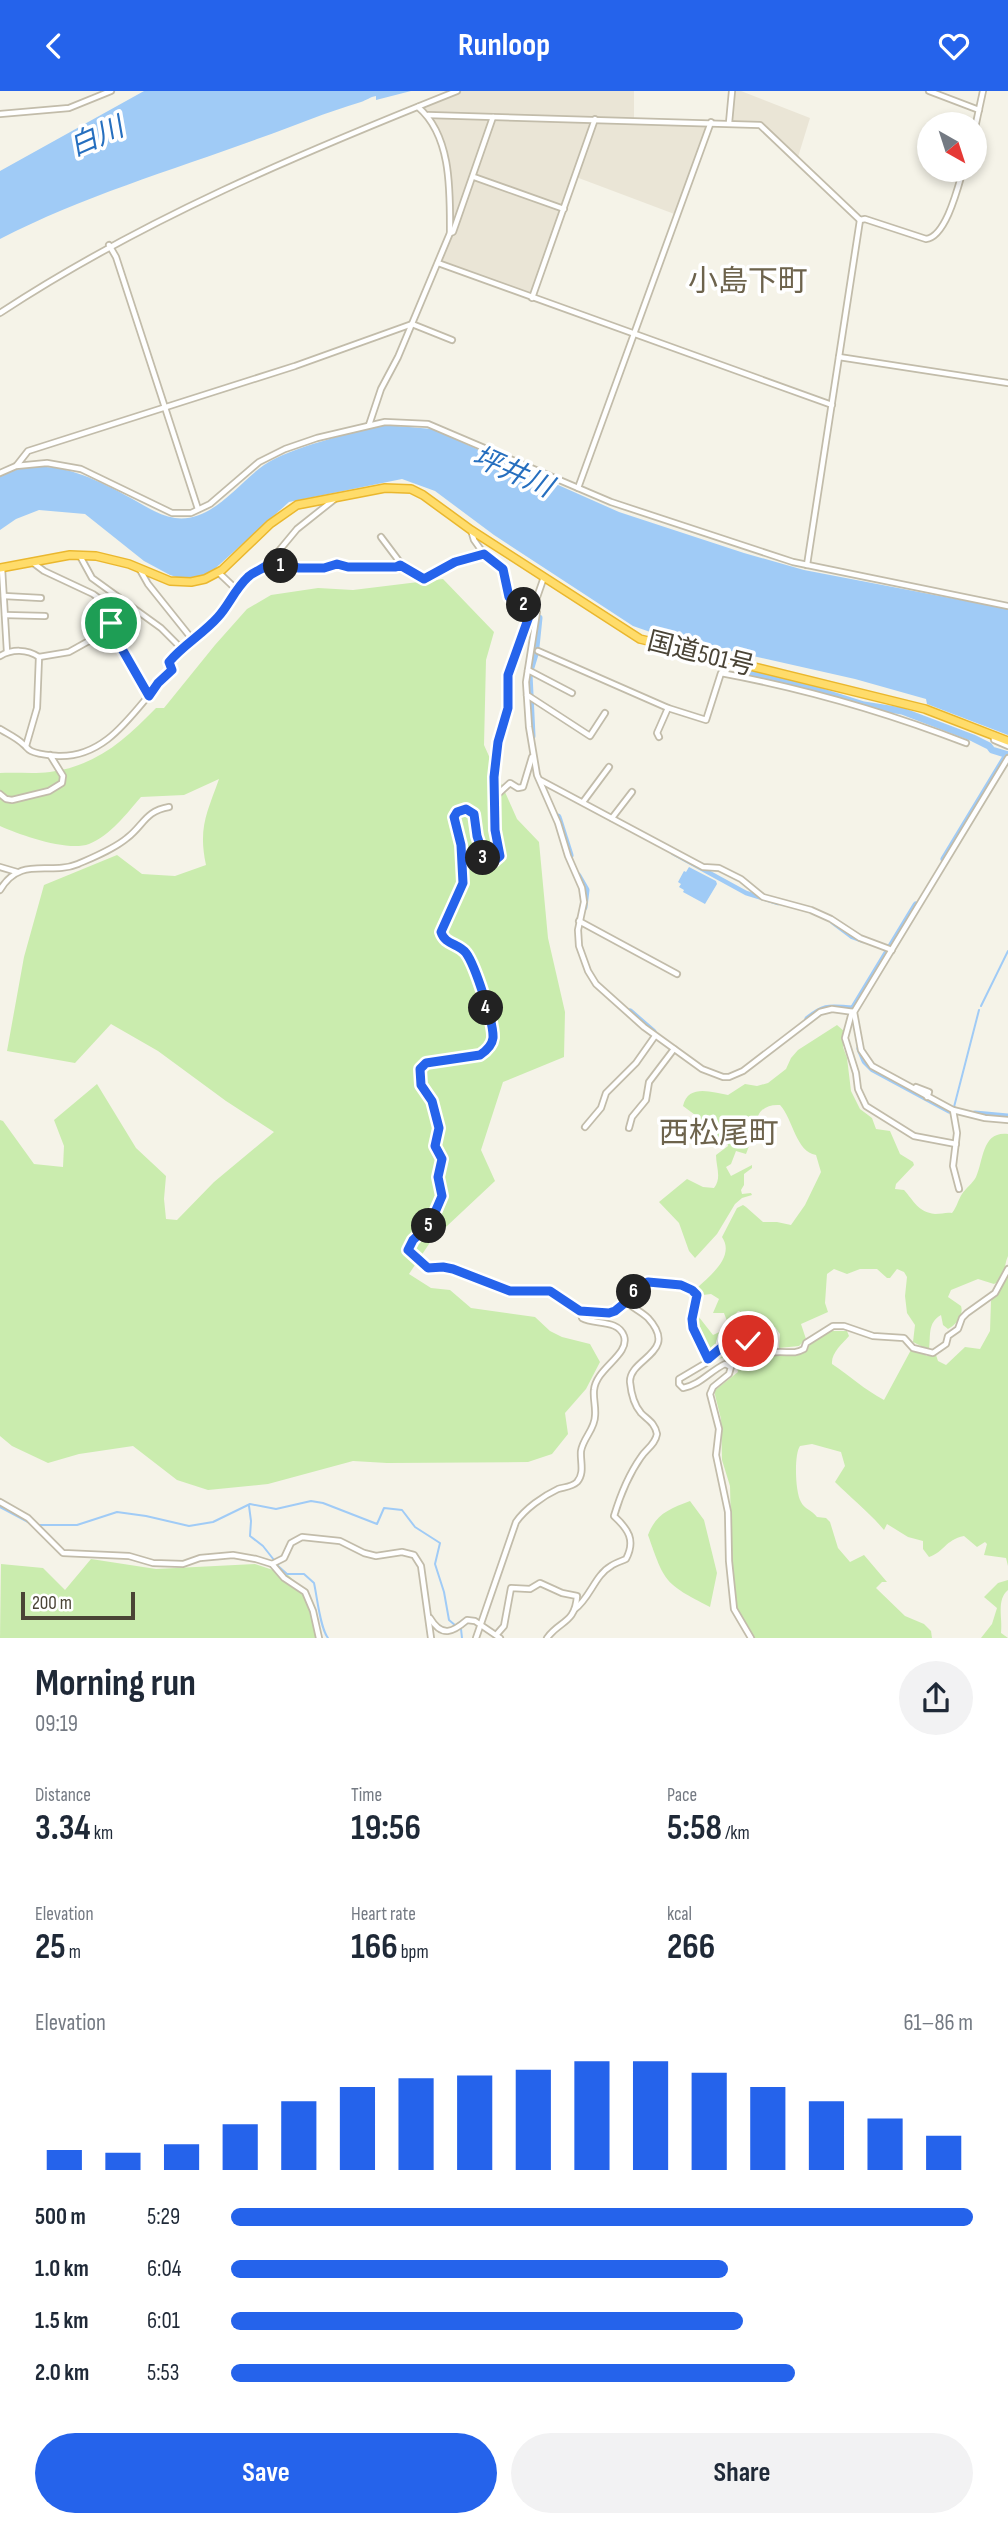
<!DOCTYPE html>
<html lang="en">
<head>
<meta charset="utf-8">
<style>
  body { margin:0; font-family:"Sofia Sans Condensed","Noto Sans JP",sans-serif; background:#f2f2f3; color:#1f2937; height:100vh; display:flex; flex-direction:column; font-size:26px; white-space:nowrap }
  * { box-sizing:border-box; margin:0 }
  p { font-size:23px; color:#747a83 }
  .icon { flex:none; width:38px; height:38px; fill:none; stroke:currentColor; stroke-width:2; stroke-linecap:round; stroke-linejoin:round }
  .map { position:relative; height:1547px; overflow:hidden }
  .panel { display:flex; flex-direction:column; background:#fff; flex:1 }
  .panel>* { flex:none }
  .needle { width:46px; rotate:141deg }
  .controls { position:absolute; left:917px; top:21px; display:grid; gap:14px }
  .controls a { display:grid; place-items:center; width:70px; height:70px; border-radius:50%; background:#fff; box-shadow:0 4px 10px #0003; font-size:35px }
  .scale { position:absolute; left:21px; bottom:18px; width:114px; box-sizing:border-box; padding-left:7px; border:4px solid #4a4436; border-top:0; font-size:19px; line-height:24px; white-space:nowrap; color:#4a4436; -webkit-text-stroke:5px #fff; paint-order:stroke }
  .pin { position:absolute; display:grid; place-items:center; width:60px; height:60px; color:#fff; margin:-30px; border:4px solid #fff; border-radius:50%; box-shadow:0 2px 7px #0007 }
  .km { position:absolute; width:35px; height:35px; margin:-18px; border-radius:50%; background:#222; color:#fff; font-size:19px; line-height:35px; text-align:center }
  .round { display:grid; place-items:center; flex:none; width:74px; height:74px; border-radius:37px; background:#f2f2f3 }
  .head { display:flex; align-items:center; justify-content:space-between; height:119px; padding:0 35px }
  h1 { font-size:38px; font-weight:700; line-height:52px }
  .stats { display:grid; grid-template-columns:repeat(3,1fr); gap:10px; height:119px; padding:7px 35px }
  .stats div { display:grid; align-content:center }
  .stats b { font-size:35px; font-weight:700 }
  .stats small { font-size:19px; font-weight:400 }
  .stats p { font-size:19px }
  .chart { height:196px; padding:14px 35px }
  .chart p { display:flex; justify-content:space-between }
  .chart svg { width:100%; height:126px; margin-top:7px; stroke:#2563eb; stroke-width:6 }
  .cta { display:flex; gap:14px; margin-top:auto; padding:14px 35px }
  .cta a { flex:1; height:80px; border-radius:42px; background:#2563eb; color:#fff; font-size:28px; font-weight:700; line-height:80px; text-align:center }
  .cta a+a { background:#f2f2f3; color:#1f2937 }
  ul { padding:0 35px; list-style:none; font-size:23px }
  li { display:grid; grid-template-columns:112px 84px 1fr; align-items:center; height:52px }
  li i { height:18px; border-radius:9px; background:#2563eb }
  header { display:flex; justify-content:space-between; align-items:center; height:91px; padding:0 35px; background:#2563eb; color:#fff; font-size:32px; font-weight:700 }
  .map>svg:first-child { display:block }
  .residential { fill:#eae5d6 }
  .green { fill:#caecae }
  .water { fill:#a0cbf6 }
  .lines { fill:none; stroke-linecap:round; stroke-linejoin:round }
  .stream { stroke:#a0cbf6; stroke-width:2 }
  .canal { stroke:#a0cbf6; stroke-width:4.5 }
  .river { stroke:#a0cbf6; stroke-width:7 }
  .minor-casing { stroke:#c2bcaa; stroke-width:8 }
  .highway-casing { stroke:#eab72e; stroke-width:10 }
  .minor { stroke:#fff; stroke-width:4.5 }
  .highway { stroke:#ffdc6a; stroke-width:7 }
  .route-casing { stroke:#fff; stroke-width:14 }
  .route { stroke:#2563eb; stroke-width:9 }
  .labels { text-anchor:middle; stroke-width:7; stroke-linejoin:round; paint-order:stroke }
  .street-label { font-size:26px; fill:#4a4436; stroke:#fff }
  .water-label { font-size:28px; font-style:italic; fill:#266fbf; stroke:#fff }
  .quarter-label { font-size:30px; fill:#6d634c; stroke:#fff }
</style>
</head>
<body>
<header><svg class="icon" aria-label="back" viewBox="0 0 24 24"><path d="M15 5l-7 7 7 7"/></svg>Runloop<svg class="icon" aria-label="heart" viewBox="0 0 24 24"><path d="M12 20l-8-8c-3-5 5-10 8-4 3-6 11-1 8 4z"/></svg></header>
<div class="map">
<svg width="1008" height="1547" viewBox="0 0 1008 1547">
  <rect width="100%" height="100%" fill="#f5f3e8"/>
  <g class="residential">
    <polygon points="457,0 634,0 634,29 711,31 677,124 576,86 532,207 438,172 450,142 450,116 444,63 431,29 418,16"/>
    <polygon points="734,0 741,0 810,27 798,66 760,34 733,30"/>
  </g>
  <g class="green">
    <path d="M 443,488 L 494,541 L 486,569 L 484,654 L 517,728 L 539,751 L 548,847 L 565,921 L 564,966 L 503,991 L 481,1059 L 495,1090 L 431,1150 L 409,1183 L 431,1197 L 450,1199 L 471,1217 L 535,1226 L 550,1240 L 562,1246 L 590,1253 L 600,1271 L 586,1298 L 565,1322 L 568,1343 L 552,1363 L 528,1371 L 387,1372 L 353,1370 L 268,1393 L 208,1399 L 177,1389 L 133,1355 L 79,1363 L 48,1372 L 12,1355 L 0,1345 L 0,1029 L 3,1030 L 34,1073 L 63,1076 L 64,1055 L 54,1029 L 97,993 L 136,1057 L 166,1085 L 164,1108 L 166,1128 L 177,1129 L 214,1091 L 274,1041 L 226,1010 L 158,960 L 111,933 L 75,972 L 7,960 L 24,866 L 44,794 L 117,764 L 142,783 L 175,785 L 206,774 C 198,737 207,722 219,688 L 184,704 L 141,706 C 127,722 110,745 89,753 C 68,761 20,744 0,735 L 0,682 C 16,681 34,683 50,681 C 96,675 125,649 156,617 L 164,617 L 215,554 L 247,518 L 271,504 L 318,497 L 353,499 Z"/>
    <path d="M 837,934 L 845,941 L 843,956 L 847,967 L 851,1000 L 860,1018 L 872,1027 L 876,1038 L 890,1040 L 900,1063 L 913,1071 L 914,1074 L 896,1093 L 895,1098 L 904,1099 C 914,1110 918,1121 935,1123 C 942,1123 946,1121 952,1122 C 957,1116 958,1109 962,1103 C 966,1097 973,1092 976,1086 C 984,1068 982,1040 1008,1043 L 1008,1165 C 1003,1175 1007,1188 994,1193 L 978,1188 L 951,1199 L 948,1206 L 961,1215 C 964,1224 956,1234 948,1238 L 943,1234 L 941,1224 C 927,1232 931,1245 929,1259 L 913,1251 L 915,1234 L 907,1222 L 905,1205 L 907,1186 L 904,1181 L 897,1178 L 890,1187 L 887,1187 L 877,1178 L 860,1178 L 847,1183 L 834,1178 L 827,1183 L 825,1212 L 828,1221 L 801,1233 L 806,1248 L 799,1255 L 779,1257 L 780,1243 L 775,1236 L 766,1237 L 758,1252 L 755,1251 L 754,1249 L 758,1235 L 739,1220 L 737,1221 L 731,1234 L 728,1233 L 724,1222 L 713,1222 L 719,1208 L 711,1203 L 703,1204 L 698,1196 C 711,1184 735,1165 722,1146 L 737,1117 L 743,1114 L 746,1116 L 763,1131 L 777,1131 L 791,1134 L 805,1114 L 821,1081 L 816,1064 C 796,1061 793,1028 780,1014 C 769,1013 758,1018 757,1030 L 762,1040 L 752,1047 L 746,1063 L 736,1060 L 731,1073 L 726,1076 L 731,1085 L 752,1074 L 752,1077 L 744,1083 L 744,1094 L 741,1099 L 742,1103 L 751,1102 L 752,1104 L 742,1107 L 735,1113 L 717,1143 L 695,1167 L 689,1160 L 679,1132 L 659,1111 L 687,1088 L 703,1096 L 714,1097 C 722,1087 716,1076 716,1064 L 728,1055 L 727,1050 L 718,1046 L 713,1053 L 710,1035 L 683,1015 C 688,993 711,1001 728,1004 L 745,993 L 757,995 L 768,992 L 786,978 L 791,967 L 798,959 Z"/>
    <path d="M 1008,1182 L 1008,1475 L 1006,1467 L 984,1464 L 987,1453 L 985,1451 L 977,1456 L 964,1445 C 945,1449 944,1461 929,1466 L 923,1458 L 923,1450 L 908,1446 L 887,1433 L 884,1439 C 869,1421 851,1407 835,1391 L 845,1375 L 841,1361 L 812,1353 L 800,1355 C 794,1363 795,1401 801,1411 C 804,1418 812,1419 817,1426 L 826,1427 L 830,1431 L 838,1457 L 850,1471 L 864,1464 L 887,1491 L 882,1491 L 876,1497 L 905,1525 L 924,1533 L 931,1540 L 932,1547 L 755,1547 L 737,1519 L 732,1473 L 730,1395 L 722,1369 L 721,1328 L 714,1300 L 738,1281 L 735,1268 L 730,1265 L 718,1268 L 714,1265 L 693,1230 L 695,1221 L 713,1244 L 726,1238 L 729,1246 L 752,1251 L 751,1257 L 763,1266 L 801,1262 L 808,1257 L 811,1251 L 829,1240 L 847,1240 L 849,1245 C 842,1253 831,1262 832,1273 C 850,1285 865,1299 884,1309 L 912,1257 L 927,1265 L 936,1264 L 938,1270 L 946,1274 L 965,1256 L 980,1258 L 990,1240 L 991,1210 Z"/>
    <path d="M 690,1410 L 704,1429 L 717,1482 L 710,1516 C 664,1492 665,1492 648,1444 C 656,1423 669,1418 690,1410 Z"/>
    <polygon points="91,1468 156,1478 255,1473 288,1484 310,1504 321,1547 0,1547 1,1473 43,1477 65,1499"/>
    <path d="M 1008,1489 L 1008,1499 C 996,1509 1003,1527 1001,1542 L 1008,1547 L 981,1547 L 992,1533 L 997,1517 L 984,1506 L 998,1492 Z"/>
  </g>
  <g class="water">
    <path d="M 144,0 L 411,0 L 376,9 L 376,5 C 370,6 367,9 361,11 C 327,21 294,35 260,47 C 173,79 83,105 0,148 L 0,80 Z"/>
    <path d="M 386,334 L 432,338 L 619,421 L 744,462 L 804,479 L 1008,518 L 1008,644 L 927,613 L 926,608 L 855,588 L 656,543 L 633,535 L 494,444 L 435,400 L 402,388 L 289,411 L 209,483 L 186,489 L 170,484 L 144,470 L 85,423 L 39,419 L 16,428 L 0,439 L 0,385 C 48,362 94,387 136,410 C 148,417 161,425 175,427 C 212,432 238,392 264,374 C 290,356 355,341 386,334 Z"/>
    <polygon points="689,776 716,790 717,793 705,813 683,801 684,799 679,796 681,793 678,791 684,780 686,781"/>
  </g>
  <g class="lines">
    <g class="stream">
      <polyline points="981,915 1008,860"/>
      <polyline points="954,1016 979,919"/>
      <polyline points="249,1415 251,1430 250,1445 263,1455 274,1469"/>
      <polyline points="0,1416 30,1432"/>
      <polyline points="38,1434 77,1434 117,1421 146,1425 189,1435 213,1431 250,1413 276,1418 311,1410 323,1412 377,1433 384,1417 402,1419 415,1436 440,1452 435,1473 444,1501 449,1529 456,1535"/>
      <path d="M 277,1474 L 287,1483 L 304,1483 L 314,1492 C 317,1505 320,1537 328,1547"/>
      <polyline points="461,1538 462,1547"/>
    </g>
    <g class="canal">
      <polyline points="673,762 746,802 778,812"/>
      <polyline points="832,831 852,846 863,850"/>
    </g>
    <g class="river">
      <polyline points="536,556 539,527"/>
      <polyline points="751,583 810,597 864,614 902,620 973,647 989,655 992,659 1008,664"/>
      <polyline points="532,645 529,583 536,560"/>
      <polyline points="558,726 570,764"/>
      <polyline points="944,768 1007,664"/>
      <polyline points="578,785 586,799 584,816"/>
      <polyline points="630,921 653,941"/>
      <path d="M 808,928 C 827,913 831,917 853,918 L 916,814"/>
      <polyline points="860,958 865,970 873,978 949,1019"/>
      <polyline points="975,1023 1008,1026"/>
    </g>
    <g class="minor-casing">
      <g id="minor">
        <polyline points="929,0 979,19"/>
        <path d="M 418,16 C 452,45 450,101 450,142"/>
        <polyline points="0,23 69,17 111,0"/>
        <path d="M 428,24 L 760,34 L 860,129 L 865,128 L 926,148 C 946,146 958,96 963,79"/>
        <polyline points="729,32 732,0"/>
        <polyline points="975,37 983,0"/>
        <polyline points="474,86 564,118"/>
        <polyline points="109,154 116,166 198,418"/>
        <polyline points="438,172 832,314"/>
        <polyline points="532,207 595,28"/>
        <path d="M 0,222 C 143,128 299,63 457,0"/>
        <polyline points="839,266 1008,292"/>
        <polyline points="369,334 381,298 398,266 450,142 453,141 493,26"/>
        <polyline points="17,374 28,360 295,275 412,233 452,249"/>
        <polyline points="0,382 16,375 47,372 81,378 172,422 191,422 210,413 259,371 285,358 317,347 385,331 428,333 611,411 793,471 1008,515"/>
        <polyline points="578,397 711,31"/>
        <polyline points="471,439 474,449 484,463 500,474 505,481 509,506 537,521 526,591 529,636 537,684 558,732 568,765 582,797 584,811 578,839 579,855 588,880 596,893 644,936 702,978 723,986 729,986 743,980 820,921 832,918 854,921"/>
        <polyline points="80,465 92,487 161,537 181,557"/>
        <polyline points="271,470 299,477 324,477 337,473 348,476 399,475 399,470 381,446"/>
        <polyline points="32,471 44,480 93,503 105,512 114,544 149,604"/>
        <polyline points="400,474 424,488 455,471 484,463"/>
        <polyline points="807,474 860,129"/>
        <polyline points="2,477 7,561"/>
        <polyline points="139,477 148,493 192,548"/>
        <polyline points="218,481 237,499"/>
        <path d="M 544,486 L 507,593 L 508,617 L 498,651 L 494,686 L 495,739 L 500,765 L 493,771 C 475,767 476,739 474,723 L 465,718 L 457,721 L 454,726 L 461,754 L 463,792 L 441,841 C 445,854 458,852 466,862 C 475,874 494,932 493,947 C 492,955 486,960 480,964 L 426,972 L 420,978 L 421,994 L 432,1010 L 438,1037 L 435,1055 L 442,1068 L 438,1086 L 442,1105 L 430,1133 L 413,1149 L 408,1159 L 428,1177 L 443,1176 L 453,1178 L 511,1200 L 549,1200 L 580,1220 L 609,1222 L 615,1220 L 626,1211 L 640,1194 L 648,1191 L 681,1194 L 692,1199 L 697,1204 L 692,1228 L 693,1237 L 708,1268"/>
        <polyline points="4,505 41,507"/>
        <polyline points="5,524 45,525"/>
        <polyline points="111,532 128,528 131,530"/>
        <path d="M 538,560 L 668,617 L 706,629 L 721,582 C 806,598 886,621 966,652"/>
        <path d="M 0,565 C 12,558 27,558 39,566"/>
        <polyline points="528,579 572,602"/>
        <polyline points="527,604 590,645 605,622"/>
        <path d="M 0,638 C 8,643 17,647 23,653 C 27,656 27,658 31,660 C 39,664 50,664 58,665 C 113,667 138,610 172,579 L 169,571 L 181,557 L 221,523 L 237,499 L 251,484 L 263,479 L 297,438 L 336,407"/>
        <polyline points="994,644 994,649 1008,655"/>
        <polyline points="659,646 657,642 668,617"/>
        <polyline points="26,655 37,617 39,566 69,561 87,551 114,544"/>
        <polyline points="1008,667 854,921 861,959 872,975 953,1019 985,1027 1008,1029"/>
        <polyline points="540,689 703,776 719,777 741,788 763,806 811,819 831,828 860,847 892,859"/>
        <polyline points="0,703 6,708 12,709 49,700 62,692 63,685 50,664"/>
        <polyline points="498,703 510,692 518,697 523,696 532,666"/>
        <polyline points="583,711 609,676"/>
        <polyline points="612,727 632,701"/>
        <polyline points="0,776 17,781"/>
        <path d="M 0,799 C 21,764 49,785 78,773 C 94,766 114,758 127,747 C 144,734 145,720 169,716"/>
        <polyline points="579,830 677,883"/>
        <polyline points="852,921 845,947 856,982 858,998 866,1015 914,1045 956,1053"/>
        <polyline points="916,996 929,1001 927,1006"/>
        <polyline points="953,1019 957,1042 953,1075 959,1098"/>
        <polyline points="585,1036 601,1017 606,1002 636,972 655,945"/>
        <polyline points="629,1037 632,1026 646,1009 649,991 674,958"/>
        <polyline points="0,1411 28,1427 63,1462 129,1465 153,1472 183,1473 200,1467 233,1464 256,1468 272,1473 284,1487 305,1501 313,1520 319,1547"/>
        <polyline points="272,1473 284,1467 291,1452 302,1446 340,1450 364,1462 376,1465 402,1461 414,1464 421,1475 431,1547"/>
        <path d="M 575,1518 C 590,1507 595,1484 611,1475 C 615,1472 622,1470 626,1468 C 636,1449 628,1438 614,1425 C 620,1405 629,1383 641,1366 C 647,1357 655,1354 657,1343 C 655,1332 648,1329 641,1322 C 634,1314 631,1301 630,1291 C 629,1267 680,1262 648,1227 C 642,1221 633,1217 626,1211"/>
        <path d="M 430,1527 C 442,1547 453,1541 467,1529 L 475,1530 L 500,1547"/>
        <path d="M 497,1543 L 504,1535 L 511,1497 L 530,1498 L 540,1492 L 562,1502 L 577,1505 C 575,1533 560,1529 547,1547"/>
        <path d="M 476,1547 L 516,1431 C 525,1418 543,1405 558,1398 C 564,1396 572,1396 577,1391 C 585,1382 580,1370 581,1360 C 583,1347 595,1338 595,1325 C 596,1316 593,1307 594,1299 C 596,1277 630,1264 624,1245 C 618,1228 594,1234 582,1227 L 580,1220"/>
        <path d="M 751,1547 L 734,1518 L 729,1470 L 728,1421 L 716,1364 L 719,1338 L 710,1303 L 713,1296 L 729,1283 L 731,1276 L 725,1273 C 710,1280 700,1294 683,1297 L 679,1293 L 679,1288 L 706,1272 L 719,1260 L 725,1245 L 748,1250 L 751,1260 C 763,1267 768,1261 780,1261 C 790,1261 795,1263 804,1258 L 806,1252 L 833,1235 L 844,1235 L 873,1245 L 904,1247 L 913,1257 L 933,1262 L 946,1253 L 948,1245 L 958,1238 L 962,1227 L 967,1222 L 995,1202 L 1008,1178"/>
      </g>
    </g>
    <g class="highway-casing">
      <polyline id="highway" points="0,477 70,464 96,465 129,473 170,490 191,491 205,488 222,479 270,433 297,414 385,397 411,398 423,404 471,439 640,548 925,618 1008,650"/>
    </g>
    <use href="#minor" class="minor"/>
    <use href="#highway" class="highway"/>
  </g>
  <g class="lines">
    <g class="route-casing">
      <path id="route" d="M 111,532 L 114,544 L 149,605 L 158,592 L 172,579 L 169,571 C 183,554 203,543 218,526 C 229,514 235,498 248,486 C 256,479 263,479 271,471 L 299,477 L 324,477 L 337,473 L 348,476 L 396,476 L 400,474 L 424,488 L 455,471 L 484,463 L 503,478 L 509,506 L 532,517 L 508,584 L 508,617 L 498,651 L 494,686 L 495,739 L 500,765 L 493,771 L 485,769 L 477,745 L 474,723 L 466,718 L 457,721 L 454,726 L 461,754 L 463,792 L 441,841 C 445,854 458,852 466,862 C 475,874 494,932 493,947 C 492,955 486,960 480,964 L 426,972 L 420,978 L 421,994 L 432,1010 L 439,1037 L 435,1055 L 442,1068 L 438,1086 L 442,1105 L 430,1133 L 413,1149 L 408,1159 L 428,1177 L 443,1176 L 453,1178 L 510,1200 L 550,1200 L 580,1220 L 609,1222 L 615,1220 L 626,1211 L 640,1194 L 648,1191 L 681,1194 L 692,1199 L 697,1204 L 692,1228 L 693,1237 L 708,1268 L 722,1256 L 725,1245 L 748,1250"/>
    </g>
    <use href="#route" class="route"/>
  </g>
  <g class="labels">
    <g class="street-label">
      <text transform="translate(701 562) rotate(14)" y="9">国道501号</text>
    </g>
    <g class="water-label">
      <text transform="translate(96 45) rotate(-24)" y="10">白川</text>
      <text transform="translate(513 380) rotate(24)" y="10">坪井川</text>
    </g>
    <g class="quarter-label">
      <text x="748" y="200">小島下町</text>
      <text x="719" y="1052">西松尾町</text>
    </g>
  </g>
</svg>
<div class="controls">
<a><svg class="needle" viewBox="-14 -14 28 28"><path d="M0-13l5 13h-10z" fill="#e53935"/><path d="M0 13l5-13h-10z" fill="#747a83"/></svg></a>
</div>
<div class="scale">200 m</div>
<div class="pin" style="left:111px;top:532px;background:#1e9e55"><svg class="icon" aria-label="arrive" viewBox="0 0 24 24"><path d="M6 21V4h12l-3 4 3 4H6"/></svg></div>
<div class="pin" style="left:748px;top:1250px;background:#d93025"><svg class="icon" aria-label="check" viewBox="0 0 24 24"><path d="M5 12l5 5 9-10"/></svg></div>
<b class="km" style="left:281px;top:475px">1</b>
<b class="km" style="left:524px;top:514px">2</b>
<b class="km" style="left:483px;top:767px">3</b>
<b class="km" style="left:486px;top:917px">4</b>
<b class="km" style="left:429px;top:1135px">5</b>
<b class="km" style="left:634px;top:1201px">6</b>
</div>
<section class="panel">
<div class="head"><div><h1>Morning run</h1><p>09:19</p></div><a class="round"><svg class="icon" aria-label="share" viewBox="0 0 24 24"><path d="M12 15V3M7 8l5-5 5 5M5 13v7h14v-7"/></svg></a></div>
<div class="stats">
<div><p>Distance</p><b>3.34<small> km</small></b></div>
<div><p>Time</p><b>19:56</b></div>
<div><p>Pace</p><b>5:58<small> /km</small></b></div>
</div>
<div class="stats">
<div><p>Elevation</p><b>25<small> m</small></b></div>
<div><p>Heart rate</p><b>166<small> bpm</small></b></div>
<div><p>kcal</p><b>266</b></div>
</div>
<div class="chart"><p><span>Elevation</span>61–86 m</p>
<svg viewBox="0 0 160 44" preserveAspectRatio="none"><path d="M5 44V37M15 44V38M25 44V35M35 44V28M45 44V20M55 44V15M65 44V12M75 44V11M85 44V9M95 44V6M105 44V6M115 44V10M125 44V15M135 44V20M145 44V26M155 44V32"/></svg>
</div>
<ul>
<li><b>500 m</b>5:29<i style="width:100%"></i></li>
<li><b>1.0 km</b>6:04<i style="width:67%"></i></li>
<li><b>1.5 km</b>6:01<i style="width:69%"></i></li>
<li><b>2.0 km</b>5:53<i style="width:76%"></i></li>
</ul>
<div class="cta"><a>Save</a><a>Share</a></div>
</section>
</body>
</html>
